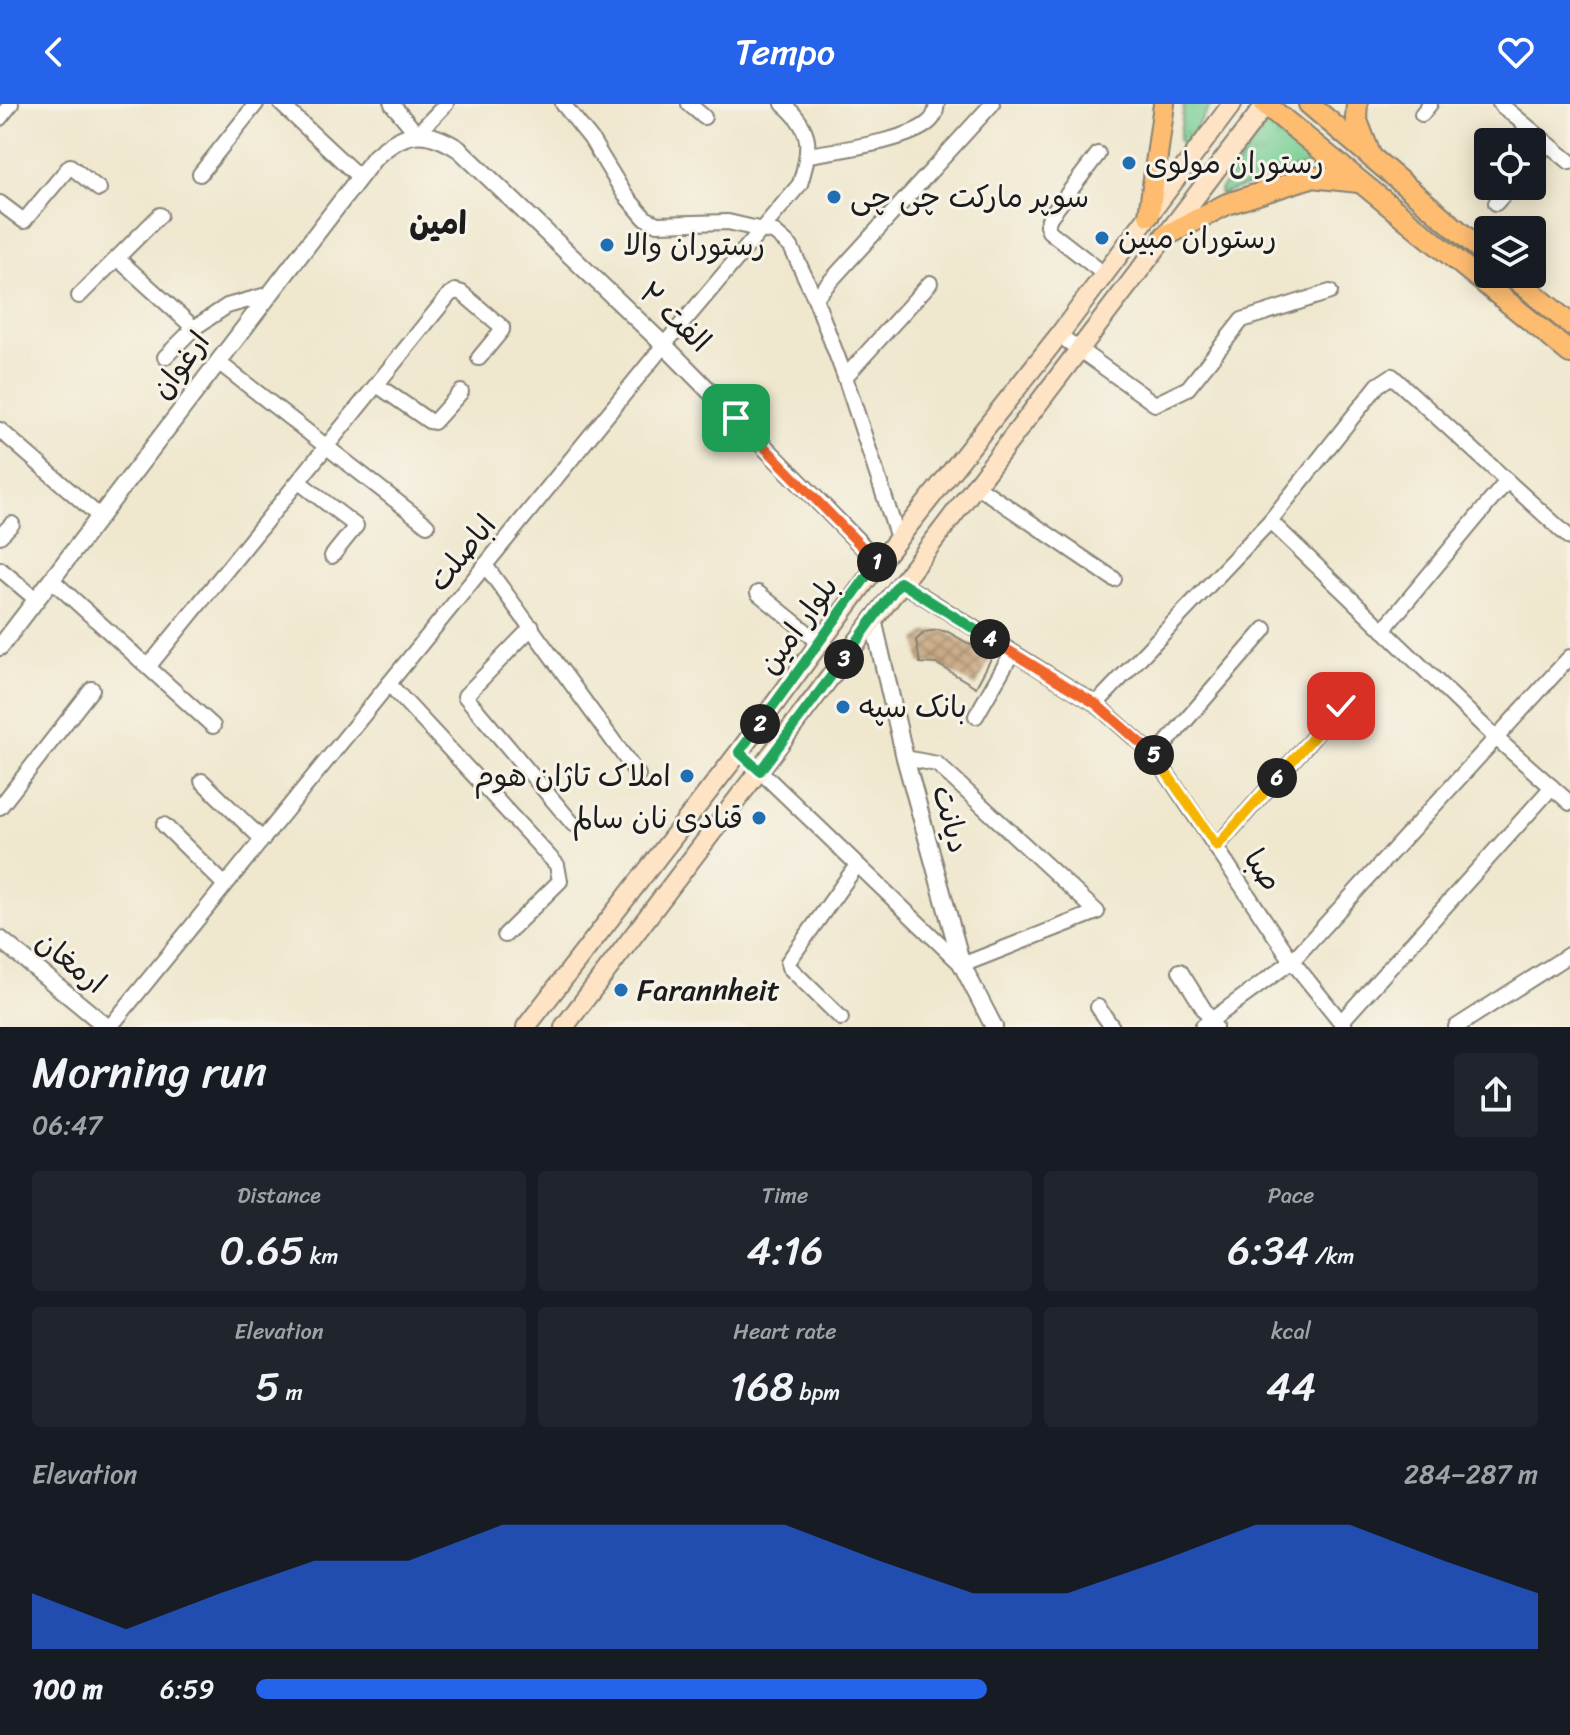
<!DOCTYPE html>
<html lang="en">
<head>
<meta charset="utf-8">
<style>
  body { margin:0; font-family:Sriracha,"Playpen Sans Arabic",sans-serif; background:#20242c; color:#f1f3f6; height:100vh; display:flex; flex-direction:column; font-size:30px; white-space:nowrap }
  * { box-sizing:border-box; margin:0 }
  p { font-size:26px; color:#9ea1a6 }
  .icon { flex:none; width:44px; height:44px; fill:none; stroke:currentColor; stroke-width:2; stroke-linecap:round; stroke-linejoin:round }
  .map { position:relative; height:923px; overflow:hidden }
  .side { display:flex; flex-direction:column; background:#171b24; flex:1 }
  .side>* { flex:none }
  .fabs { position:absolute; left:1474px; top:24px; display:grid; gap:16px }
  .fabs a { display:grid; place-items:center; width:72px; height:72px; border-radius:8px; background:#171b24; box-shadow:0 4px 20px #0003; font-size:40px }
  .pin { position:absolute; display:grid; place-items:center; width:68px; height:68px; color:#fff; margin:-34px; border-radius:16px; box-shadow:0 4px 12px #0006 }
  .km { position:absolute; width:40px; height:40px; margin:-20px; border-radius:50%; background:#222; color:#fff; font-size:22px; line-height:40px; text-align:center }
  .round { display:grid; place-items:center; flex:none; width:84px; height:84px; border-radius:8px; background:#20242c }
  .summary { display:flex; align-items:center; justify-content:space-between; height:136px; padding:0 32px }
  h1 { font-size:44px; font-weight:600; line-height:60px }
  .metrics { display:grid; grid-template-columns:repeat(3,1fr); gap:12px; height:136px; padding:8px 32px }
  .metrics div { display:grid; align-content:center; border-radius:8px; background:#20242c; text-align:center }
  .metrics b { font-size:40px; font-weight:600 }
  .metrics small { font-size:22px; font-weight:400 }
  .metrics p { font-size:22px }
  .chart { height:224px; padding:16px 32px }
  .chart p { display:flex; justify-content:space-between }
  .chart svg { width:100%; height:144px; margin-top:8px; fill:#2563eb; opacity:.7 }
  ul { padding:0 32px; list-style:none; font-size:26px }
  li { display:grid; grid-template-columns:128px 96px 1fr; align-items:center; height:60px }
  li i { height:20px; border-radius:10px; background:#2563eb }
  header { display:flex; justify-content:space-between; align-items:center; height:104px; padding:0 32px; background:#2563eb; color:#fff; font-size:36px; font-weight:600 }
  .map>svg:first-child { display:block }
  .grass { fill:url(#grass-tufts); stroke:#487458; stroke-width:2 }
  .building { fill:url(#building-cross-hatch) }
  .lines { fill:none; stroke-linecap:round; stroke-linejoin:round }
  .minor-casing { stroke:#868275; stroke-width:18 }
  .tertiary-casing { stroke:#868275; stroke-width:20 }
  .secondary-casing { stroke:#868275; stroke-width:22 }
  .primary-casing { stroke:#868275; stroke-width:24 }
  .minor { stroke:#fff; stroke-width:14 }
  .tertiary { stroke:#fff; stroke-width:16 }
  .secondary { stroke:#fee4c5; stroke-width:18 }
  .primary { stroke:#fdbc6f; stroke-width:20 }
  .split-1-casing { stroke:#fff; stroke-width:16 }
  .split-2-casing { stroke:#fff; stroke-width:16 }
  .split-3-casing { stroke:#fff; stroke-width:16 }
  .split-4-casing { stroke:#fff; stroke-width:16 }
  .split-5-casing { stroke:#fff; stroke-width:16 }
  .split-6-casing { stroke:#fff; stroke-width:16 }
  .split-7-casing { stroke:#fff; stroke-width:16 }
  .split-1 { stroke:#f0652b; stroke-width:10 }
  .split-2 { stroke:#22a559; stroke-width:10 }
  .split-3 { stroke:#22a559; stroke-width:10 }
  .split-4 { stroke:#22a559; stroke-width:10 }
  .split-5 { stroke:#f0652b; stroke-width:10 }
  .split-6 { stroke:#f5b400; stroke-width:10 }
  .split-7 { stroke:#f5b400; stroke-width:10 }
  .poi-dot { fill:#1f6fb2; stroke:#f7f3e8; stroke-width:3 }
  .labels { text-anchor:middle; stroke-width:6; stroke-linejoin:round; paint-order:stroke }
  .poi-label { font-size:30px; fill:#1c1c1c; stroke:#f7f3e8; text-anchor:start }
  .street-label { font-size:30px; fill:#1c1c1c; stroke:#f7f3e8 }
  .neighbourhood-label { font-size:32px; font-weight:bold; fill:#1c1c1c; stroke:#f7f3e8 }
</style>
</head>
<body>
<header><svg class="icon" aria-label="back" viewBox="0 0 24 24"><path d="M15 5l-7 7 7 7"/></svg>Tempo<svg class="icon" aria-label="heart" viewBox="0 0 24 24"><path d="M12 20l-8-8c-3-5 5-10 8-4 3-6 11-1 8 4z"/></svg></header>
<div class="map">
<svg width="1570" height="923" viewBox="0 0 1570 923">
  <defs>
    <pattern id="grass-tufts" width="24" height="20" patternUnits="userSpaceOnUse" patternTransform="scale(2)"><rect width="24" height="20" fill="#75cd93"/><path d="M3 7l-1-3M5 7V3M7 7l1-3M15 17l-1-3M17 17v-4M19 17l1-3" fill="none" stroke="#65af7e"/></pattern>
    <pattern id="building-cross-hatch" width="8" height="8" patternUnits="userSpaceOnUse" patternTransform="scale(2)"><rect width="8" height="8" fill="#c6a680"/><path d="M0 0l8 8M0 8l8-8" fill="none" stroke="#a08668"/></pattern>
  </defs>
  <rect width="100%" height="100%" fill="#f7f3e8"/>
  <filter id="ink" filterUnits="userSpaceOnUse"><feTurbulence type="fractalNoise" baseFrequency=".0125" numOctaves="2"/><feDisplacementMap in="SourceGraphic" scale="16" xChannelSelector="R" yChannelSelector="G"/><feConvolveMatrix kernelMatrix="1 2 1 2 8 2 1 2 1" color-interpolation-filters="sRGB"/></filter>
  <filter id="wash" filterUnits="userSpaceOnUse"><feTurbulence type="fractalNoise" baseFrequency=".006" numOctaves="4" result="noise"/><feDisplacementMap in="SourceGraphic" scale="32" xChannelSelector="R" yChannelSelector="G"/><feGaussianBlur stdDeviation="1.8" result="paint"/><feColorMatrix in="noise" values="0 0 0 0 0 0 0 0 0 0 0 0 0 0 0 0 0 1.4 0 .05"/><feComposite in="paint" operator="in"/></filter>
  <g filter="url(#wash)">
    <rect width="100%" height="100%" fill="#efe7ce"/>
    <g class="grass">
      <polygon points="1184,0 1212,0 1185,40 1179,37"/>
      <polygon points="1267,19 1311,51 1309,60 1221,91 1220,86"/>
    </g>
    <g id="blocks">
      <polygon class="building" points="938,526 948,528 992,553 976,583 937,560 920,559 916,536 925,528"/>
    </g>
  </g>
  <g filter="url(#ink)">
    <use href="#blocks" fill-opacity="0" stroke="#868275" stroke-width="2"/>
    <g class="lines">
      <g class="minor-casing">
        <g id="minor">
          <polyline points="281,0 359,73"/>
          <polyline points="392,0 417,30 446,0"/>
          <polyline points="563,0 591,35 625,91 645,114 657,120 728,118 775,129 791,143 815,194 845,273 898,434"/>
          <polyline points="689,0 704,13"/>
          <polyline points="1500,0 1570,58"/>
          <polyline points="1422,10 1430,0"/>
          <polyline points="0,14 11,0"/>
          <polyline points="1098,50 1050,113 1047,121 1049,127 1104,170"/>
          <path d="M 809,51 C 837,46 911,37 930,17 C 935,13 936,6 937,0"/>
          <polyline points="1532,58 1548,40"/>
          <polyline points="200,70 256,0"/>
          <polyline points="0,99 24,117 70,62 99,85"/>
          <polyline points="1496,99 1511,82"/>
          <polyline points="117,154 194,224"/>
          <polyline points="79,192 160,111"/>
          <polyline points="815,194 992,0"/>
          <polyline points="1059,231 1155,300 1188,284 1242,216 1330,188"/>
          <polyline points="165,253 194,224 227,202 270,190"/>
          <polyline points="218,258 427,421"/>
          <polyline points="845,273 930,179"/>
          <polyline points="377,281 429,317 434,318 461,288"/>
          <polyline points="0,326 100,413"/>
          <polyline points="299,378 356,422 332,452"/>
          <polyline points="974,380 1114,475"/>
          <polyline points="1270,417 1496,634 1570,699"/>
          <polyline points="0,432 12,420"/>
          <polyline points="485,461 638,671"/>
          <polyline points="0,465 37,496"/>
          <polyline points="52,476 213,622"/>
          <polyline points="900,478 1096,600 1155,652 1292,857 1345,923"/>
          <polyline points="758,489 819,538"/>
          <polyline points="532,523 465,592 573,720"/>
          <polyline points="1383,526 1507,377"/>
          <polyline points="148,563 449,191 455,187 462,189 502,223 502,226 479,254"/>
          <polyline points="389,580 557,761 560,777 505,831"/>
          <polyline points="1096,600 1270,417 1378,281 1392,272 1570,434"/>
          <polyline points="976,612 1012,549"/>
          <polyline points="1155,652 1265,525"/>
          <polyline points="760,667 962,861 1097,808 937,660 905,654"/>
          <polyline points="202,677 262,735"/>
          <polyline points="0,703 92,585"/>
          <polyline points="164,721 225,781"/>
          <polyline points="1217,742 1341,602"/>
          <polyline points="1180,867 1215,923"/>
          <polyline points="1098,903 1112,923"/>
          <polyline points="841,914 789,863 788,858 857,761"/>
          <polyline points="1341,918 1552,683"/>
          <path d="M 110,923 L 664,241 L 800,80 C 811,44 813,25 783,0"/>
          <polyline points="1202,923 1292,857 1570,553"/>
          <polyline points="1456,923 1570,850"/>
        </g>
      </g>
      <g class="tertiary-casing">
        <g id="tertiary">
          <polyline points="873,515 905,654 962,861 994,923"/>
          <path d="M 0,543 L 375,53 C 405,26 425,23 460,46 L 664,241 L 879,459"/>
          <polyline points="0,835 107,923"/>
        </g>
      </g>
      <g class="secondary-casing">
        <g id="secondary">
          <polyline points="526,923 739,648 879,459 1059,231 1232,0"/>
          <polyline points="564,923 1266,0"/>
        </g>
      </g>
      <g class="primary-casing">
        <g id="primary">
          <polyline points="1265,0 1570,249"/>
          <polyline points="1309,0 1488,152"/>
          <polyline points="1357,0 1356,14 1371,53"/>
          <polyline points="1149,111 1164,0"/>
          <polyline points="1165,132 1227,100 1311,73 1359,78"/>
          <polyline points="1510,170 1570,220"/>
        </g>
      </g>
      <use href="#minor" class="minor"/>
      <use href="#tertiary" class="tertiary"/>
      <use href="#secondary" class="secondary"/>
      <use href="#primary" class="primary"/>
    </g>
  </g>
  <g class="lines" filter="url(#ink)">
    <g class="split-1-casing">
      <polyline id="split-1" points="736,314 877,458"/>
    </g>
    <g class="split-2-casing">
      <polyline id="split-2" points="760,620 877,458"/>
    </g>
    <g class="split-3-casing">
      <polyline id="split-3" points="760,620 739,648 760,667 844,555"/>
    </g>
    <g class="split-4-casing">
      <polyline id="split-4" points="844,555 900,478 990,535"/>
    </g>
    <g class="split-5-casing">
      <polyline id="split-5" points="990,535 1096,600 1154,651"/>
    </g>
    <g class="split-6-casing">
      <polyline id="split-6" points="1154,651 1217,742 1277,674"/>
    </g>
    <g class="split-7-casing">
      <polyline id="split-7" points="1277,674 1341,602"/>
    </g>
    <use href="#split-1" class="split-1"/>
    <use href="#split-2" class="split-2"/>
    <use href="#split-3" class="split-3"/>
    <use href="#split-4" class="split-4"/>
    <use href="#split-5" class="split-5"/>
    <use href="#split-6" class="split-6"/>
    <use href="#split-7" class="split-7"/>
  </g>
  <g class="poi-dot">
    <circle cx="1129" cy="59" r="8"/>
    <circle cx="834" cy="93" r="8"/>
    <circle cx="1102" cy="134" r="8"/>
    <circle cx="607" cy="141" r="8"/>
    <circle cx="843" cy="603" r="8"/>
    <circle cx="687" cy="672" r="8"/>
    <circle cx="759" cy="714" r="8"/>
    <circle cx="621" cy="886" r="8"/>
  </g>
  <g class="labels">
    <g class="poi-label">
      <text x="1145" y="69">رستوران مولوی</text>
      <text x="850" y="103">سوپر مارکت چی چی</text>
      <text x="1118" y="144">رستوران مبین</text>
      <text x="623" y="151">رستوران والا</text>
      <text x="859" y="613">بانک سپه</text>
      <text x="671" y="682" text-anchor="end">املاک تاژان هوم</text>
      <text x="743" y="724" text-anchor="end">قنادی نان سالم</text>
      <text x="637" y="896">Farannheit</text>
    </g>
    <g class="street-label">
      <text transform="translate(675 213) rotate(44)" y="10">الفت ۲</text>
      <text transform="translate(180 261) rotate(-53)" y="10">ارغوان</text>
      <text transform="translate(462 449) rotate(-51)" y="10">اباصلت</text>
      <text transform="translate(798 521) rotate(-54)" y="10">بلوار امین</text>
      <text transform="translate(951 715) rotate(75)" y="10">دیانت</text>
      <text transform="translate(1263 766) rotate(57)" y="10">صبا</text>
      <text transform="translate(71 858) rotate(39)" y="10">ارمغان</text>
    </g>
    <g class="neighbourhood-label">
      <text x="438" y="130">امین</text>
    </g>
  </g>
</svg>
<div class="fabs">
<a><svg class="icon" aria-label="locate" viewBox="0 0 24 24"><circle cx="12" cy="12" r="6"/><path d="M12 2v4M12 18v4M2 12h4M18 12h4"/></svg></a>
<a><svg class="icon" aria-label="layers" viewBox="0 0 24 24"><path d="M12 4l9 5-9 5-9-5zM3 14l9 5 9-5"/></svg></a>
</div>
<div class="pin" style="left:736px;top:314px;background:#1e9e55"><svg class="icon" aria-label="arrive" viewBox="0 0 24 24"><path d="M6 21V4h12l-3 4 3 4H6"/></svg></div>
<div class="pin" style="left:1341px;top:602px;background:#d93025"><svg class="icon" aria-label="check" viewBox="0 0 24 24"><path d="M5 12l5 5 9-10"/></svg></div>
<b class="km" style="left:877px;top:458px">1</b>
<b class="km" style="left:760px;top:620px">2</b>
<b class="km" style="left:844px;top:555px">3</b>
<b class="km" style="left:990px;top:535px">4</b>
<b class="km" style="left:1154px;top:651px">5</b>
<b class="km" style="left:1277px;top:674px">6</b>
</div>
<section class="side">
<div class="summary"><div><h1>Morning run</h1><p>06:47</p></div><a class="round"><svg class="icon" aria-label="share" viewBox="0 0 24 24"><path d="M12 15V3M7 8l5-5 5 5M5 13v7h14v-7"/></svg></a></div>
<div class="metrics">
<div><p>Distance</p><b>0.65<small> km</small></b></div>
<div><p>Time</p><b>4:16</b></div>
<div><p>Pace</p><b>6:34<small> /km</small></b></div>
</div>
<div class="metrics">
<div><p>Elevation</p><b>5<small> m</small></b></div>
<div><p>Heart rate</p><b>168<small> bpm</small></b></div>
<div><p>kcal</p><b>44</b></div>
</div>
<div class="chart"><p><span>Elevation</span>284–287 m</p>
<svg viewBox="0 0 160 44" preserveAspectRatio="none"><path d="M0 44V27L10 38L20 27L30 17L40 17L50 6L60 6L70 6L80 6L90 17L100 27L110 27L120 17L130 6L140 6L150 17L160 27V44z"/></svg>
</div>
<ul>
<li><b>100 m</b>6:59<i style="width:57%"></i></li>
</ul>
</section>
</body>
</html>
